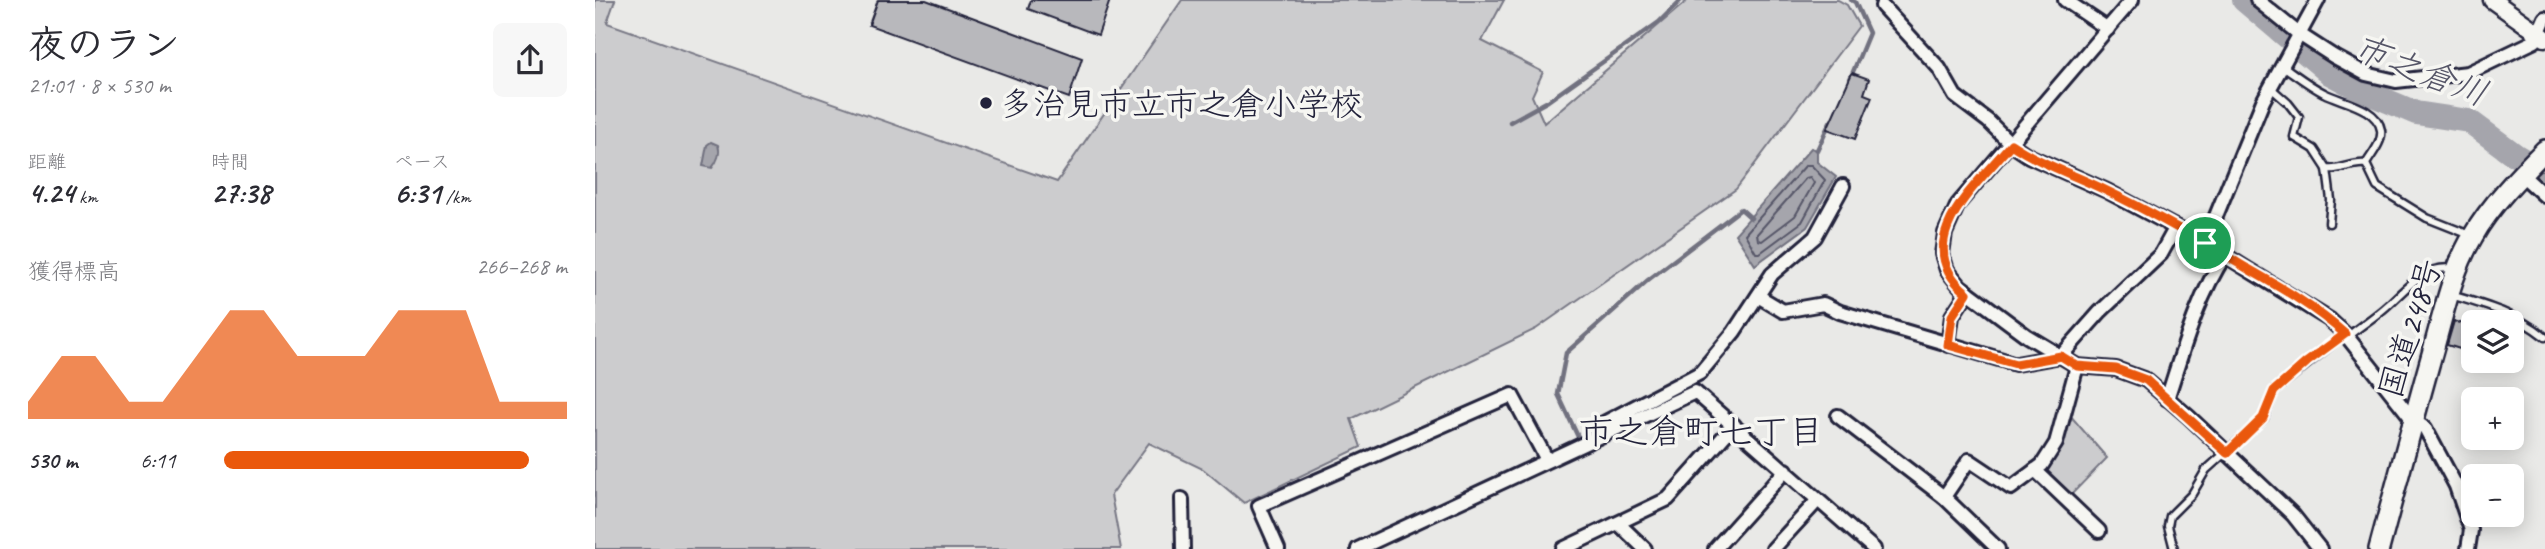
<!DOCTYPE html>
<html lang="ja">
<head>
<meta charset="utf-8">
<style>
  body { margin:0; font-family:Caveat,"Klee One",sans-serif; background:#f7f7f7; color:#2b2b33; height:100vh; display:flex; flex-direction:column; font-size:26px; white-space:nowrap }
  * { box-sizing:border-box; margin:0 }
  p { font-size:23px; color:#7c7c81 }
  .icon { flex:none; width:38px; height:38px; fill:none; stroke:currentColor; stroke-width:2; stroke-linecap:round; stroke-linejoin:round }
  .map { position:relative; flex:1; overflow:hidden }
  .side { display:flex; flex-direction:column; background:#fff; width:595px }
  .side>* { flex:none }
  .controls { position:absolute; left:1866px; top:310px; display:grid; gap:14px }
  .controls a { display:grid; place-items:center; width:63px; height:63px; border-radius:10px; background:#fff; box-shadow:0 4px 18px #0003; font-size:35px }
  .pin { position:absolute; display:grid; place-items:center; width:60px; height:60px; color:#fff; margin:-30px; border:4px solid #fff; border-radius:50%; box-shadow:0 2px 7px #0007 }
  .round { display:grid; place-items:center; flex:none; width:74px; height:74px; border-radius:10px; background:#f7f7f7 }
  .head { display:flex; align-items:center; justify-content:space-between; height:119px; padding:0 28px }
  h1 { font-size:38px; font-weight:800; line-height:52px }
  .metrics { display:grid; grid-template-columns:repeat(3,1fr); gap:10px; height:119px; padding:7px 28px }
  .metrics div { display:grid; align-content:center }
  .metrics b { font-size:30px; font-weight:800 }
  .metrics small { font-size:19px; font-weight:400 }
  .metrics p { font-size:19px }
  .chart { height:196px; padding:14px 28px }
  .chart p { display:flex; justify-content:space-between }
  .chart svg { width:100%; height:126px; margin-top:7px; fill:#ea580c; opacity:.7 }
  ul { padding:0 28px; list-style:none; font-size:23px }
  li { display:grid; grid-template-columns:112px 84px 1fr; align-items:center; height:52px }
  li i { height:18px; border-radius:9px; background:#ea580c }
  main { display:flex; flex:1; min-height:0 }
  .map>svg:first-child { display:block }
  .green { fill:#ccccce; stroke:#777784; stroke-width:2 }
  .water { fill:#a5a5ac; stroke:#71717f; stroke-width:2 }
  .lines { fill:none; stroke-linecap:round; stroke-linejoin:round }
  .shore { stroke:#565668; stroke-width:2 }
  .stream { stroke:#71717f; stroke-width:4.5 }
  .river { stroke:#a5a5ac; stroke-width:24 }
  .building { fill:#b8b8bc; stroke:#22223b; stroke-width:2 }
  .service-casing { stroke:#22223b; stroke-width:11 }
  .minor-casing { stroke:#22223b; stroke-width:18 }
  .secondary-casing { stroke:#22223b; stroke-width:21 }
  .trunk-casing { stroke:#22223b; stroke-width:24 }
  .service { stroke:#f6f6f2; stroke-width:6 }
  .minor { stroke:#f6f6f2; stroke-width:12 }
  .secondary { stroke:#f6f6f2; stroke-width:16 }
  .trunk { stroke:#f6f6f2; stroke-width:19 }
  .route-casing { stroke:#fff; stroke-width:14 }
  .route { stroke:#ea580c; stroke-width:9 }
  .poi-dot { fill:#22223b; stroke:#f6f6f2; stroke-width:2.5 }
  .labels { text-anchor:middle; stroke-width:7; stroke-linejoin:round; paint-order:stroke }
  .poi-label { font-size:33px; fill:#22223b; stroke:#f6f6f2; text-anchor:start }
  .street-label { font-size:33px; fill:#22223b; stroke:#f6f6f2 }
  .water-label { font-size:35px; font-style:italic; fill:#565668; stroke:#f6f6f2 }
  .neighbourhood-label { font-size:35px; fill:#22223b; stroke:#f6f6f2 }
</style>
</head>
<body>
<main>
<section class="side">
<div class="head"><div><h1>夜のラン</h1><p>21:01 · 8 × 530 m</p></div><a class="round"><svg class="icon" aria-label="share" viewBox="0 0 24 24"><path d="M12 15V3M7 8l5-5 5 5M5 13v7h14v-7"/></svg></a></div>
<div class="metrics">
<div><p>距離</p><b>4.24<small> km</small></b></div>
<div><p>時間</p><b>27:38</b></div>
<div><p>ペース</p><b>6:31<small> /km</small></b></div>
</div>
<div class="chart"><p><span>獲得標高</span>266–268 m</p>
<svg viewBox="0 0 160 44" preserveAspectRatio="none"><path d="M0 44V38L10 22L20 22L30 38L40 38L50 22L60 6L70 6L80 22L90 22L100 22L110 6L120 6L130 6L140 38L150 38L160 38V44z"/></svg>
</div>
<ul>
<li><b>530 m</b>6:11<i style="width:89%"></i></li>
</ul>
</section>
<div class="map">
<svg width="1950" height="549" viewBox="0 0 1950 549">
  <rect width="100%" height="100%" fill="#e9e9e7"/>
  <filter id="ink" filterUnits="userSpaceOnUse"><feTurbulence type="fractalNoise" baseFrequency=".0143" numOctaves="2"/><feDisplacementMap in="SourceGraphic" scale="14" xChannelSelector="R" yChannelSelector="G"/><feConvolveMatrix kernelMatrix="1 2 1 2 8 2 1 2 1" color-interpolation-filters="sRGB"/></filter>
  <g filter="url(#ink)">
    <g class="green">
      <polygon points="0,0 20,0 12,23 462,182 587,0 909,0 887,41 948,72 937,96 949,123 1093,0 1243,0 1252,5 1264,26 1141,189 941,329 756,419 766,447 649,503 608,469 554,443 516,495 526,549 0,549"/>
      <polygon points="1474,414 1512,458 1475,496 1447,472"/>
    </g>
    <g class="water">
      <path d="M 116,142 L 123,145 C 126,153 122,162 117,168 L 108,166 L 112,145 Z"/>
      <polygon points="1216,148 1222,150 1222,162 1241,177 1212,227 1160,265 1140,234"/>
    </g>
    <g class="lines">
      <g class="shore">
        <polygon points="1211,165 1216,165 1230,180 1207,222 1165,253 1161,253 1150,234"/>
        <polygon points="1215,177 1219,183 1200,216 1167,241 1163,240 1162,234 1211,178"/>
      </g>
      <g class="stream">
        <polyline points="1255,79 1274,33 1260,2 1256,0"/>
        <polyline points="915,122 953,101 1064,22 1086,0"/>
        <polyline points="1222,150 1235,122"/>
        <polyline points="984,439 963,394 971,353 1053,280 1146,209 1156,218"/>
      </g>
      <polyline class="river" points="1649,0 1736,74 1764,89 1821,113 1874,121 1920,155 1950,173"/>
    </g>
    <g class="building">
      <polygon points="283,0 331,0 487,58 474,98 274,25"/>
      <polygon points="436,0 515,0 503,35 433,9"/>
      <polygon points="1257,73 1274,79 1269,94 1277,97 1260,139 1232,129"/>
      <polygon points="1859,321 1878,327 1878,353 1852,345"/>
    </g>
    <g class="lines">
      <g class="service-casing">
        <g id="service">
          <path d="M 1688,66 C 1701,75 1715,86 1729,93 C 1746,102 1782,107 1786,130 C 1788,142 1776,155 1771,164 L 1782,187 L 1832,218 L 1875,235"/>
          <path d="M 1676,88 L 1693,103 L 1704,117 L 1699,137 L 1719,149 L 1732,169 C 1746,171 1757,162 1771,164"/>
          <polyline points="1732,169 1736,200 1734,223"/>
          <path d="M 1856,295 C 1890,305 1922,314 1950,337"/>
          <path d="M 1752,337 C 1765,326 1780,317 1793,305 C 1812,288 1830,264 1859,269"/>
          <polyline points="1579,549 1573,526 1575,516 1597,494 1611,470 1669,418 1679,391 1750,334"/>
        </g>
      </g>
      <g class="minor-casing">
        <g id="minor">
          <polyline points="1470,0 1513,29"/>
          <polyline points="1537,0 1363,204 1350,233 1347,254 1352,270 1365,286 1432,336 1482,366 1521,369 1551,380 1594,417 1698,515 1725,549"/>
          <polyline points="1662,0 1704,34 1738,56 1771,74 1801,81 1873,73 1940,41 1950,18"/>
          <polyline points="1287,6 1344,68 1360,96 1393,121 1416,144 1434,156 1512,191 1610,243 1735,320 1750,334 1818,420 1830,428 1861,486 1876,530 1873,549"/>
          <polyline points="1926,174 1950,196"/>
          <polyline points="1610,243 1668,101 1723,0"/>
          <polyline points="1163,296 1188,311 1228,304 1245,312 1421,364 1466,356 1505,312 1566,254 1581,227"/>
          <polyline points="1353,345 1357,316 1372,293"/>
          <path d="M 1572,399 C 1588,350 1602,298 1630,255"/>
          <polyline points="1243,416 1349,497"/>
          <polyline points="999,438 1003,426 1105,373 1139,332 1177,274 1220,237 1248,186"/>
          <polyline points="1440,470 1504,531"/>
          <polyline points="587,499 588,549"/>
          <polyline points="1024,524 1050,549"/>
          <polyline points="683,549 664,506 917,395 952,460"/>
          <polyline points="763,549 1100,392 1279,549"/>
          <polyline points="968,549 1073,499 1139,425"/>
          <polyline points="1120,549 1191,470"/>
          <polyline points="1178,549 1223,500"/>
          <polyline points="1403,549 1349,497 1374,460 1416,488 1447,465 1461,443 1482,366"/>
        </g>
      </g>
      <g class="secondary-casing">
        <polyline id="secondary" points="1897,0 1950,38"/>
      </g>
      <g class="trunk-casing">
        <path id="trunk" d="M 1784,549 C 1802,482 1820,414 1839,347 C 1849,311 1858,269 1878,236 C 1895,206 1925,175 1950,150"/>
      </g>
      <use href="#service" class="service"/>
      <use href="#minor" class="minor"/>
      <use href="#secondary" class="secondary"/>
      <use href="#trunk" class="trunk"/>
    </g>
  </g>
  <g class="lines" filter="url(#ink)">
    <g class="route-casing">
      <path id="route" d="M 1416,144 C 1445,164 1480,175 1512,191 C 1558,213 1603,239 1648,266 C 1683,286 1719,306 1750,334 L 1712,362 L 1679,391 L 1668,418 L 1632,453 L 1551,380 L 1521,369 L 1482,366 L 1466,356 L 1421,364 L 1353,345 L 1357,316 L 1372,293 C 1311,243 1382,185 1416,144 Z"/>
    </g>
    <use href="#route" class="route"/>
  </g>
  <circle class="poi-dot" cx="391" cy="103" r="7"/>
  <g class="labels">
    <g class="poi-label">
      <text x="405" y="115">多治見市立市之倉小学校</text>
    </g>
    <g class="street-label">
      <text transform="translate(1814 328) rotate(-73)" y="12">国道248号</text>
    </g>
    <g class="water-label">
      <text transform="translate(1826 70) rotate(21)" y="12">市之倉川</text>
    </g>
    <g class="neighbourhood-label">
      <text x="1106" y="443">市之倉町七丁目</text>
    </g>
  </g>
</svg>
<div class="controls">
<a><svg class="icon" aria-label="layers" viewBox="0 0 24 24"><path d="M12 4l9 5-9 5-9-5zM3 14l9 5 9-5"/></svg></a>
<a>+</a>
<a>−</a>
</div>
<div class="pin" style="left:1610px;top:243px;background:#1e9e55"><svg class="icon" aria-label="arrive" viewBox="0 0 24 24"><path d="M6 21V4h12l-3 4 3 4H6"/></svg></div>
</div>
</main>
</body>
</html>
